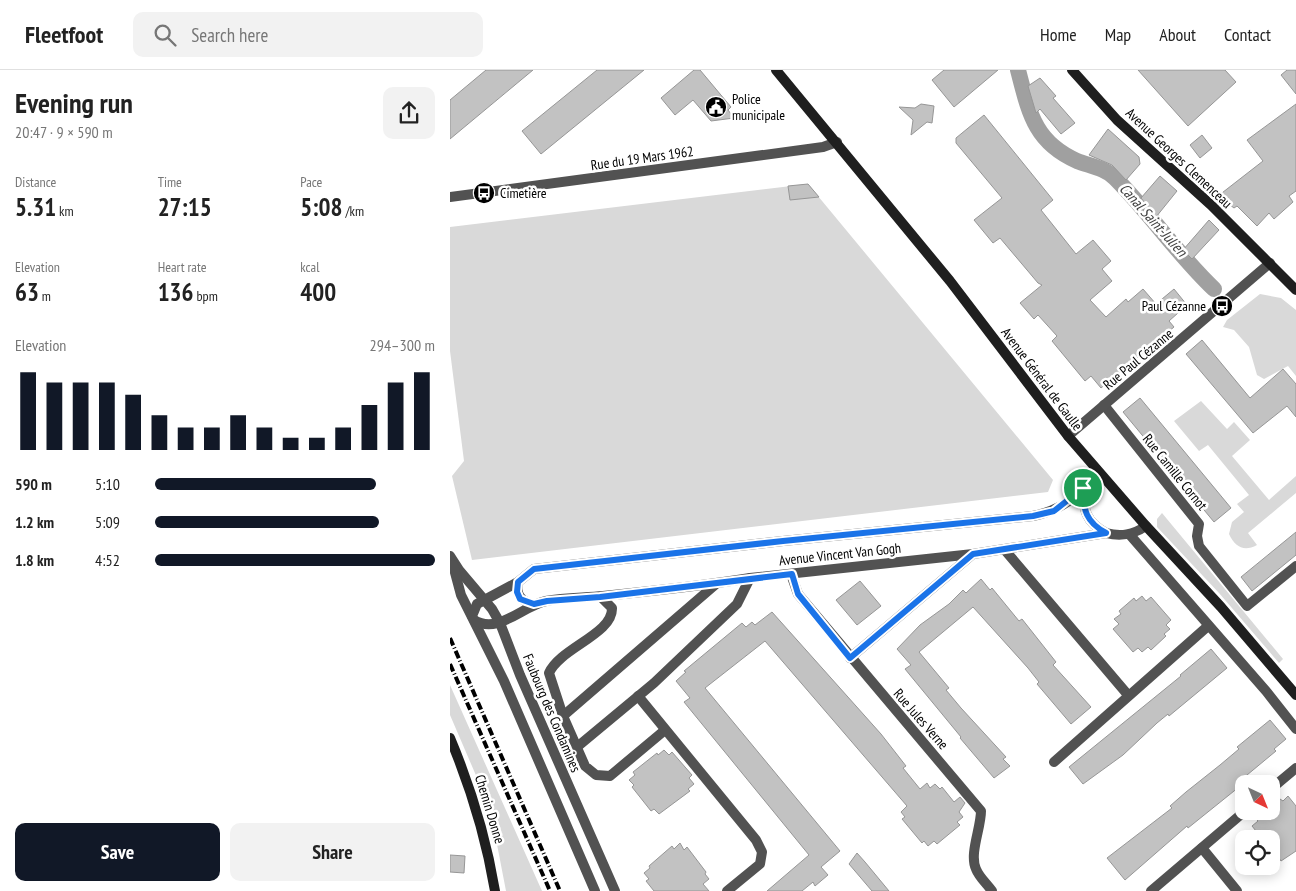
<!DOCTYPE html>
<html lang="en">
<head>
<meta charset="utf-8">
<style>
  body { margin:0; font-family:"PT Sans Narrow",sans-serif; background:#f2f2f2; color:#222; height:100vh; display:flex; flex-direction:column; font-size:19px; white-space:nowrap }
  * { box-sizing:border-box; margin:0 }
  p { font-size:16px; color:#767676 }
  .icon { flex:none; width:28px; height:28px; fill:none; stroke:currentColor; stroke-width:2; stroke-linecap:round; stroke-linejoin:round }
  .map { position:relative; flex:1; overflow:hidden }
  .details { display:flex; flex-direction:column; background:#fff; width:450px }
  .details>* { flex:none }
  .needle { width:32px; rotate:137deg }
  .buttons { position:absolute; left:785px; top:705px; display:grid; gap:10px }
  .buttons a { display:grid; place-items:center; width:45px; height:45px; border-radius:10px; background:#fff; box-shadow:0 2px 12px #0003; font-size:25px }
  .pin { position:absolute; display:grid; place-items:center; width:42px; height:42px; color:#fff; margin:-21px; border:2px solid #fff; border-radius:50%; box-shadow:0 1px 5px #0007 }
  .round { display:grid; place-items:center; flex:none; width:52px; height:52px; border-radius:10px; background:#f2f2f2 }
  .headline { display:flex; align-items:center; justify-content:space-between; height:85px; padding:0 15px }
  h1 { font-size:28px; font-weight:600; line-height:38px }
  .metrics { display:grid; grid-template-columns:repeat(3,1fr); gap:8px; height:85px; padding:5px 15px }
  .metrics div { display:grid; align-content:center }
  .metrics b { font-size:25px; font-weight:600 }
  .metrics small { font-size:14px; font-weight:400 }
  .metrics p { font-size:14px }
  .chart { height:140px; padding:10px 15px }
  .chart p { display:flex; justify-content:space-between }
  .chart svg { width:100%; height:90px; margin-top:5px; stroke:#111827; stroke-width:6 }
  .cta { display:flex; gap:10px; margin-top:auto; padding:10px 15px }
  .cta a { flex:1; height:58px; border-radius:10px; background:#111827; color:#fff; font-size:20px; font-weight:600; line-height:58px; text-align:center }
  .cta a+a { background:#f2f2f2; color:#222 }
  ul { padding:0 15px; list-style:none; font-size:16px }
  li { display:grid; grid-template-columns:80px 60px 1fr; align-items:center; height:38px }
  li i { height:12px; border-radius:6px; background:#111827 }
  header { display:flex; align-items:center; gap:30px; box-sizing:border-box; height:70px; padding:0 25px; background:#fff; border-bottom:1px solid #e0e0e0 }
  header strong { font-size:24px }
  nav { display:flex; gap:28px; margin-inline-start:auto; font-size:18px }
  .search { width:350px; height:45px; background:#f2f2f2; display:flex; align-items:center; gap:12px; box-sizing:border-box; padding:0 18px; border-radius:10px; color:#767676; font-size:19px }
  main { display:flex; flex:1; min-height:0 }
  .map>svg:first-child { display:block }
  .green { fill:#d9d9d9 }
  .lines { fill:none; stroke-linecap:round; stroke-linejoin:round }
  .canal { stroke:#a0a0a0; stroke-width:16 }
  .building { fill:#c2c2c2; stroke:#969696 }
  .street { stroke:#525252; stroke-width:10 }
  .secondary { stroke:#1f1f1f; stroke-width:10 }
  .rail { stroke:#000; stroke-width:4; stroke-dasharray:8 2.5 1 2.5; stroke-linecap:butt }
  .route-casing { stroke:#fff; stroke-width:10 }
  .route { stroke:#1a73e8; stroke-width:6 }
  .labels { text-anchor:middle; stroke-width:5; stroke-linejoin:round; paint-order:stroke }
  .poi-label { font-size:14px; fill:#000; stroke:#fff; text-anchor:start }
  .street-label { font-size:14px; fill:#000; stroke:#fff }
  .water-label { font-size:15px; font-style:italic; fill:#414141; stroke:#fff }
</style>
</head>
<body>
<header>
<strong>Fleetfoot</strong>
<div class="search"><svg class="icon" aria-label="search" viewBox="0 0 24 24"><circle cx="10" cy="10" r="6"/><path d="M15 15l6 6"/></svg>Search here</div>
<nav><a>Home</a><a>Map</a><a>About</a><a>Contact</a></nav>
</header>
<main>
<section class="details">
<div class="headline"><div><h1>Evening run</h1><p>20:47 · 9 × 590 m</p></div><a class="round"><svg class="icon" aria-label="share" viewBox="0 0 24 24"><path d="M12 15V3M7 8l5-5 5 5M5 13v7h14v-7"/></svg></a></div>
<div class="metrics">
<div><p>Distance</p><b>5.31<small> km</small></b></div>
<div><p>Time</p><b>27:15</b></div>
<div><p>Pace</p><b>5:08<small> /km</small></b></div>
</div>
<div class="metrics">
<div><p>Elevation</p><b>63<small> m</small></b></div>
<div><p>Heart rate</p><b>136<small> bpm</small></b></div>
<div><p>kcal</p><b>400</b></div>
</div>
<div class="chart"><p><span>Elevation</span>294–300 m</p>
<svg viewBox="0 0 160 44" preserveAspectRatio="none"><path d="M5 44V6M15 44V11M25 44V11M35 44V11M45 44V17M55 44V27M65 44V33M75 44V33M85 44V27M95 44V33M105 44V38M115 44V38M125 44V33M135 44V22M145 44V11M155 44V6"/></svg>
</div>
<ul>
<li><b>590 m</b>5:10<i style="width:79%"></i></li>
<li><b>1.2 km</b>5:09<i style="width:80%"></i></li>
<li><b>1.8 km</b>4:52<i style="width:100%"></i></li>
</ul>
<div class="cta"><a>Save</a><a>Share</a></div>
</section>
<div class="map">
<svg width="846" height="821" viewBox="0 0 846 821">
  <rect width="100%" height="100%" fill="#fff"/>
  <g class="green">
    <polygon points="358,114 603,410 598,422 22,490 2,406 14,391 0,281 0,157"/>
    <polygon points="810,224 831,228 846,240 846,306 838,296 814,309 807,305 799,277 784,260 773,257 777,250"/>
    <path d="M 751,331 L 777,359 L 784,352 L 800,370 L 782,386 L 819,430 L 846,406 L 846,423 L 798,463 L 807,475 C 794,482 785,477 779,464 L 782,452 L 794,442 L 787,434 L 799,425 L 758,375 L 749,381 L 724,351 Z"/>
    <polygon points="712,443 833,589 829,593 769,523 707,457 707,449"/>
    <polygon points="0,615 92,821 56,821 40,738 0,645"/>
  </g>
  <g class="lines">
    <path class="canal" d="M 568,0 C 579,42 584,72 627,91 C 640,96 655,98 665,108 C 700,143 728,185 764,219"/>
  </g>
  <g class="building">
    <polygon points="36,0 83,0 0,69 0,30"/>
    <polygon points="147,0 194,0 91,84 72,61"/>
    <polygon points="244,0 250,0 281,37 278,40 284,48 261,51 243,30 225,45 211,28"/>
    <polygon points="494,0 548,0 504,37 482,10"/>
    <polygon points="688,0 775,0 786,12 738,56"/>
    <polygon points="837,0 846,0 846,24 831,5"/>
    <polygon points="590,8 606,26 603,28 625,53 611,64 590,39 586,43 578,16"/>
    <polygon points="471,34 484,36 482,53 477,52 461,65 463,50 449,37 465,38"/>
    <polygon points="846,34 846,121 839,126 843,132 824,149 819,143 807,156 787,136 784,138 768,126 813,91 797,70"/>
    <polygon points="534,45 603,130 591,140 626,184 643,170 661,191 652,199 662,211 640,230 656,247 676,229 678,232 693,219 706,234 724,219 737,235 719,251 724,257 651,318 641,306 635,311 602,271 607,266 588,245 584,249 570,233 592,215 588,213 550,168 543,173 524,150 552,128 506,73 506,68"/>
    <polygon points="658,59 689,87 690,94 676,110 662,95 639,85"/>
    <polygon points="752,65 762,78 750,88 740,75"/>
    <polygon points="710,106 727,121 706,147 691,128"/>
    <polygon points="358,114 369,127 340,130 338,116"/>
    <polygon points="759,150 769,160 742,189 733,180"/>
    <polygon points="752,270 800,328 833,299 846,314 846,347 837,336 803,363 736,284"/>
    <polygon points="690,328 781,438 764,452 673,342"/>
    <polygon points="846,462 846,485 802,521 791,507"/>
    <polygon points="531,509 540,520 542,518 569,551 572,549 606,592 603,595 641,637 621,654 587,614 589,612 578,598 523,537 469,582 499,618 496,620 511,638 556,687 553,689 560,696 544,708 510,668 511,667 455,599 461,595 447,579 470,555 499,534 513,520 516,523"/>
    <polygon points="410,511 431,536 407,555 386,530"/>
    <polygon points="692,526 696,531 701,527 721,550 716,555 720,559 714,564 716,566 701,580 698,577 692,582 688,578 683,582 663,559 669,554 664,549 671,544 669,541 684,528 686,531"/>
    <polygon points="322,542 431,664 456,696 453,698 470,719 477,713 480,718 485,714 490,719 492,717 504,732 510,727 515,733 509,742 513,747 507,752 510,755 487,774 484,771 478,776 474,771 472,773 452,749 455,747 451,742 457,736 315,571 255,618 390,781 371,797 378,805 365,816 363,812 352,821 317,821 359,785 234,632 240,628 226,611 236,602 234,601 292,553 296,557 302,552 305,555"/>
    <polygon points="761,579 777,598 719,646 718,644 707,653 673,685 633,714 619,697 731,606 730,605"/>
    <polygon points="820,650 836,669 824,679 826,681 791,710 794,713 738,758 737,756 675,810 657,788 722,738 720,736 736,722 770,695 789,679 787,677"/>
    <polygon points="214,680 219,685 222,682 242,705 239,708 244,714 238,719 240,721 209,744 204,739 201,741 182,717 184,715 179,710 185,705 183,702 207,683 208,685"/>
    <polygon points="838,726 846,736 846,781 831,791 827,785 821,789 821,769 798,769 806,761 802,756 808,751 806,749 815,741 821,741 821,736 830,729 833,731"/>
    <polygon points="230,773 234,780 237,777 256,802 255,804 259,809 253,814 259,821 204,821 196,811 199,809 194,803 200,798 199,796 222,776 224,779"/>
    <polygon points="407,783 415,792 439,821 422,821 399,794"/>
    <polygon points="0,785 15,786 14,803 0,802"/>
  </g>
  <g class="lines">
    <g class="street">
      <polyline points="0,127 373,77 387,72"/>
      <polyline points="654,335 749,454 747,466 749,476 797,536 846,496"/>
      <polyline points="618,366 820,193"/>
      <path d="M 633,418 C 633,440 636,452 656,463"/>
      <polyline points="680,465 816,621 846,659"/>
      <polyline points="554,479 678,625"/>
      <polyline points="0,486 9,500 42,539 50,553 70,605 165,821"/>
      <polyline points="3,495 11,525 54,611 145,821"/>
      <path d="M 341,504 L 348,524 L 531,741 C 531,758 519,784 526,799 C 529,807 537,814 542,821"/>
      <path d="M 68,512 C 65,526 72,531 84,535"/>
      <path d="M 151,527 L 162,538 C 163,564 110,578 99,603 L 113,646 L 135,696 L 146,705 L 160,706 L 215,660"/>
      <path d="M 22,546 L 27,534 L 68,512 L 84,499 L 333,471 L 583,446 C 602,442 618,435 632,419 C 637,413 640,405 646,399"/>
      <path d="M 24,550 C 48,565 72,536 96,531 C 115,527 135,528 153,526 C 203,521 252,516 300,508 L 523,484 L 656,463 C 671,467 683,465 696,456"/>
      <polyline points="400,588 523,484"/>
      <polyline points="188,626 306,770 312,782 310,794 277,821"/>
      <polyline points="113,646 266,514"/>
      <polyline points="127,677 204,613 287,534 300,508"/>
      <polyline points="604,692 758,556"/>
      <polyline points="821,719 846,698"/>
      <polyline points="752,778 787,821"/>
      <polyline points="701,821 795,741"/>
    </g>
    <g class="secondary">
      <polyline points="326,0 500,211 618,366 696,456 771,537 846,625"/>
      <polyline points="622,0 667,50 761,135 846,220"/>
      <path d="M 0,668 C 21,718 36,767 45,821"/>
    </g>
    <g class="rail">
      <polyline points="0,568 110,821"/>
      <polyline points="0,594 100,821"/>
    </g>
  </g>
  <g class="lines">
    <g class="route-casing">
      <path id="route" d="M 633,418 C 633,440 636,452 656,463 L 523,484 L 400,588 L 348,524 L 342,504 L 150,527 L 97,531 L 84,534 L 70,529 L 67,522 L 68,512 L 84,499 L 333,471 L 583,446 L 604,441 Z"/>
    </g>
    <use href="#route" class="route"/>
  </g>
  <defs>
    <g id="civic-disc" transform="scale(1.125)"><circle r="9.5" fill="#000" stroke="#fff"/><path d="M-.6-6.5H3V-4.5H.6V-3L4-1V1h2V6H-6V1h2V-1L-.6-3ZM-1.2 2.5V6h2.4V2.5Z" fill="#fff"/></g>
    <g id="bus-disc" transform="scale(1.125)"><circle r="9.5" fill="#000" stroke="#fff"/><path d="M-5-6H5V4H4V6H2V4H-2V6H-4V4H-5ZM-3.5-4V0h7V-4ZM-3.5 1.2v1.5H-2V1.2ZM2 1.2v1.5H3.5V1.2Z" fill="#fff"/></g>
  </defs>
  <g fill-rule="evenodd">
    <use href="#civic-disc" x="266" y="37"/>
    <use href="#bus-disc" x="34" y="123"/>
    <use href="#bus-disc" x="772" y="236"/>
  </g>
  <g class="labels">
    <g class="poi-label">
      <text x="282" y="34">Police<tspan x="282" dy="16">municipale</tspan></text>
      <text x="50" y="128">Cimetière</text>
      <text x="756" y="241" text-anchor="end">Paul Cézanne</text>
    </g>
    <g class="street-label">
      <text transform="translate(192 88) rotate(-8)" y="5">Rue du 19 Mars 1962</text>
      <text transform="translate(729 88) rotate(43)" y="5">Avenue Georges Clemenceau</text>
      <text transform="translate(688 289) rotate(-40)" y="5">Rue Paul Cézanne</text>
      <text transform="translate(592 309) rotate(53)" y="5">Avenue Général de Gaulle</text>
      <text transform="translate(725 402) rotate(51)" y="5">Rue Camille Cornot</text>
      <text transform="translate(390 484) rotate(-6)" y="5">Avenue Vincent Van Gogh</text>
      <text transform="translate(102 643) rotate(67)" y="5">Faubourg des Condamines</text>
      <text transform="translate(471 649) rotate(49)" y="5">Rue Jules Verne</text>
      <text transform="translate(40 739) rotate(73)" y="5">Chemin Donne</text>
    </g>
    <g class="water-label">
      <text transform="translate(703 150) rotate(48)" y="5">Canal Saint-Julien</text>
    </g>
  </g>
</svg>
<div class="buttons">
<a><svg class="needle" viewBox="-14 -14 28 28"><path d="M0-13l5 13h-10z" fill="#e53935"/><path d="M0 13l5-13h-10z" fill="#767676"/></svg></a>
<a><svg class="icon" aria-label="locate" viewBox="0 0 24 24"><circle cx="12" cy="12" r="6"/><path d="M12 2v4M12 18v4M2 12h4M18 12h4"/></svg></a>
</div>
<div class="pin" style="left:633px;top:418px;background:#1e9e55"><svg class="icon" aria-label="arrive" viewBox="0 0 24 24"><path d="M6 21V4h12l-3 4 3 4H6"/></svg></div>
</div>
</main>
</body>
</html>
